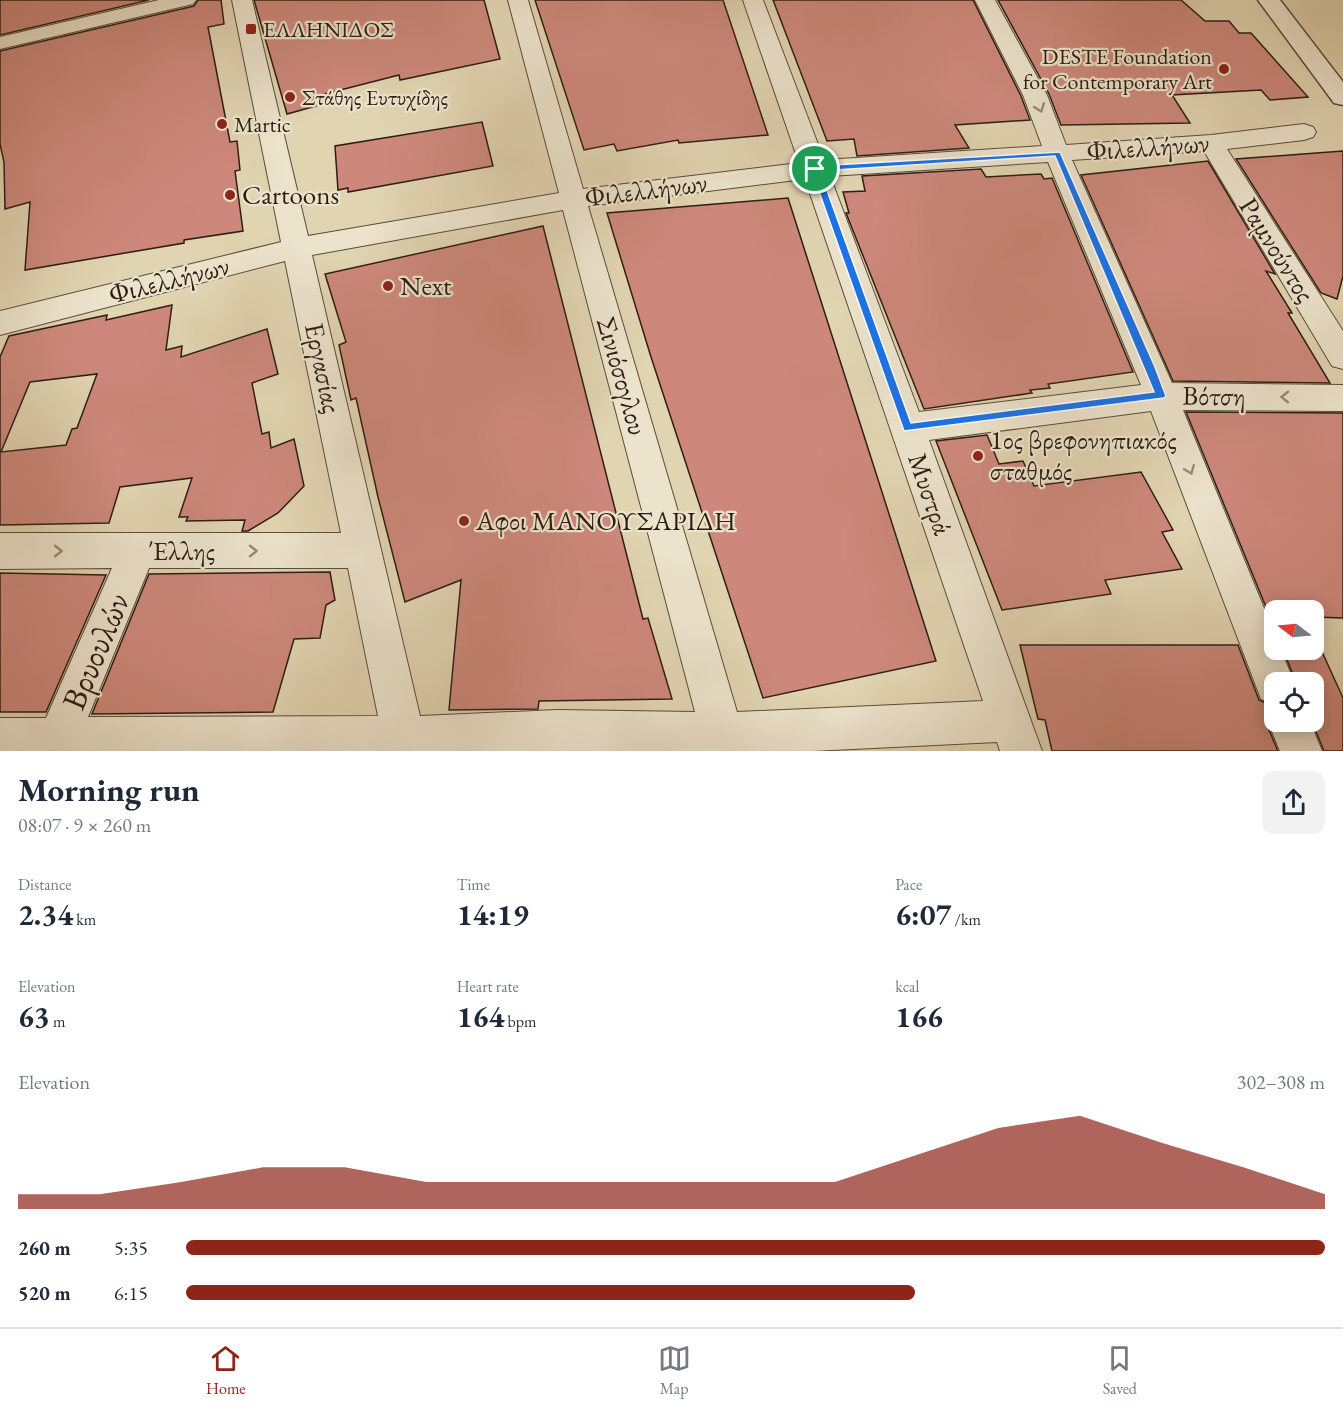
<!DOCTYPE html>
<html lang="en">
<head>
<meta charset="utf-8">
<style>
  body { margin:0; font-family:"EB Garamond",serif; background:#f2f2f3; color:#1f2937; height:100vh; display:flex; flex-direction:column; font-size:22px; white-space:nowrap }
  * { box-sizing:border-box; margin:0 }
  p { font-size:20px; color:#747a83 }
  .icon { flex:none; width:33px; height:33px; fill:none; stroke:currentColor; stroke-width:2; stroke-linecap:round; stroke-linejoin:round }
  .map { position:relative; height:751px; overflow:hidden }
  .side { display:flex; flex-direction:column; background:#fff; flex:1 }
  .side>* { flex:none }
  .needle { width:39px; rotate:286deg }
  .buttons { position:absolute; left:1264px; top:600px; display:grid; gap:12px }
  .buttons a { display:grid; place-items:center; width:60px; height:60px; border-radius:12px; background:#fff; box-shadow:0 3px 15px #0003; font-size:30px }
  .pin { position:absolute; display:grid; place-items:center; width:51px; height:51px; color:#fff; margin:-26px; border:3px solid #fff; border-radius:50%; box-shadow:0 2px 6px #0007 }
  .round { display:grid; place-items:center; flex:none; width:63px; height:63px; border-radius:12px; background:#f2f2f3 }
  .overview { display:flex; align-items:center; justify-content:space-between; height:102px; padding:0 18px }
  h1 { font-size:33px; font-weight:700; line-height:45px }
  .metrics { display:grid; grid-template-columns:repeat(3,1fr); gap:9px; height:102px; padding:6px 18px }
  .metrics div { display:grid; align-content:center }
  .metrics b { font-size:30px; font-weight:700 }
  .metrics small { font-size:16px; font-weight:400 }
  .metrics p { font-size:16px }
  .chart { height:168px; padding:12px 18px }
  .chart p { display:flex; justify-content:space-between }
  .chart svg { width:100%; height:108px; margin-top:6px; fill:#8f2418; opacity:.7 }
  ul { padding:0 18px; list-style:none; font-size:20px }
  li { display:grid; grid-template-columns:96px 72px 1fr; align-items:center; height:45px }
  li i { height:15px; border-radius:8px; background:#8f2418 }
  .dock { display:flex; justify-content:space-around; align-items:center; height:84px; border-top:2px solid #e0e1e3; background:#fff; font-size:16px; color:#747a83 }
  .dock a { display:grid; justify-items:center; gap:3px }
  .dock .selected { color:#8f2418 }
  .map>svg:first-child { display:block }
  .building { fill:#cd887b; stroke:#2d1e14; stroke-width:1.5; fill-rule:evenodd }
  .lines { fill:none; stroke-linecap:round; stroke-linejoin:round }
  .minor-casing { stroke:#5a4c3b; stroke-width:2 }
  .tertiary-casing { stroke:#5a4c3b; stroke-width:3 }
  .minor { fill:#ece3cc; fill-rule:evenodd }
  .tertiary { fill:#ece3cc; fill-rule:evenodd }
  .oneway { stroke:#968a79 }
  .route { fill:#1a73e8; stroke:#fff; stroke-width:1.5; fill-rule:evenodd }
  .poi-dot { fill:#8f2418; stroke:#ece3cc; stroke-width:2 }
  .labels { text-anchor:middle; stroke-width:4.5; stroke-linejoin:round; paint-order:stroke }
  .far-poi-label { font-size:22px; fill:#2d1e14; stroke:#ece3cc; text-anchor:start }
  .street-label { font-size:27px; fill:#2d1e14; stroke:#ece3cc }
  .poi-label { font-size:27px; fill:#2d1e14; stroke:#ece3cc; text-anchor:start }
  .near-street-label { font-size:33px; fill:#2d1e14; stroke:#ece3cc }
</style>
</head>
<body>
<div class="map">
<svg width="1343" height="751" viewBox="0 0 1343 751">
  <rect width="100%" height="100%" fill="#e1d4b1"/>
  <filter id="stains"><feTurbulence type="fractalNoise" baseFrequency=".00333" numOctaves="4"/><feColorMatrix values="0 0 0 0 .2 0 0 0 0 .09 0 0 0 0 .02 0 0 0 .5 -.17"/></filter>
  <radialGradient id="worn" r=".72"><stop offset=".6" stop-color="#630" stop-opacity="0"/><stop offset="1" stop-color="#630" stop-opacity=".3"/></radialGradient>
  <g class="building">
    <polygon points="0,0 149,0 0,35"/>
    <polygon points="198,0 221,0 224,24 208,27 230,142 237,141 240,170 235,171 243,231 184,240 184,243 25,270 30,202 5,209 4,162 0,144 0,51 194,6"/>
    <polygon points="254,0 484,0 500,59 400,80 399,75 313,97 316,106 287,114"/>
    <polygon points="535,0 723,0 768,135 679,143 678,140 617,151 614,144 584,150"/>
    <polygon points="773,0 973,0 1021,96 1030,120 955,125 969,148 857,156 854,139 827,141"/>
    <polygon points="998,0 1181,0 1205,21 1229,21 1239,33 1251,33 1308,97 1270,100 1261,90 1172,95 1190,123 1061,125 1049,94"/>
    <polygon points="482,122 493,166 348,192 348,188 338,190 335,146"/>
    <polygon points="1343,151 1343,276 1337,299 1321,293 1236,159"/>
    <polygon points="1208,161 1275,274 1266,271 1292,313 1288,313 1330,383 1173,381 1081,175"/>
    <polygon points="981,169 986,177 1041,174 1044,179 1052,178 1133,372 1048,384 1050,388 1030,390 1032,393 924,409 846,213 849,213 843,192 865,191 862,176"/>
    <polygon points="788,198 936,661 763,698 651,357 607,213"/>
    <polygon points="543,226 643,619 648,618 672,699 539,701 538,709 449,710 461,580 405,602 378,497 356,398 351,400 339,345 346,342 325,274"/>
    <path d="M 172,305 L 166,350 L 182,346 L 181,357 L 267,329 L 278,374 L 252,383 L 262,434 L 269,432 L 271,448 L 294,439 L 304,486 L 278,513 L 248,531 L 242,531 L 245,520 L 186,521 L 188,517 L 179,517 L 192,478 L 120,487 L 109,523 L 0,525 L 0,357 L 9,336 L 107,315 L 106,320 ZM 97,374 L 77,428 L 72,429 L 66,445 L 1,452 L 30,382 Z"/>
    <polygon points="1186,412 1343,413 1343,618 1314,617 1314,610 1275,610 1275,629"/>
    <polygon points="987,435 999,464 1023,461 1034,486 1141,472 1173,530 1162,532 1182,569 1105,580 1111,594 1002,610 936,441"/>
    <polygon points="330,572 335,600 326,605 320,638 294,639 273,712 92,714 149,574"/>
    <polygon points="0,573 106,575 46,712 0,712"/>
    <polygon points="1314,634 1343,698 1343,751 1324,751 1312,722 1314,682 1296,682 1283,650 1314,650"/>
    <polygon points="1020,645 1238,645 1259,700 1272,706 1266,723 1278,751 1052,751 1045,720 1038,719"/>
  </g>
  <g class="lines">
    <g class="minor-casing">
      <g id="minor">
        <polygon points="159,0 196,0 193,4 0,49 0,37"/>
        <path d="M 232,0 L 252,0 L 308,236 L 559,193 L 508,0 L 528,0 L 583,189 L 799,163 L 743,0 L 763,0 L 824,160 L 1042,146 L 1023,95 L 975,0 L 995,0 L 1047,95 L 1066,145 L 1211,135 L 1304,124 L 1313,127 L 1316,132 L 1313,137 L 1304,140 L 1227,149 L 1343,331 L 1343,369 L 1332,366 L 1204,151 L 1072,160 L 1172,383 L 1343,385 L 1343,411 L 1183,410 L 1275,635 L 1275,650 L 1281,650 L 1294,682 L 1275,682 L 1275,705 L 1261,699 L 1151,411 L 929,440 L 1042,751 L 1000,751 L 997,742 L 812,751 L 0,751 L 0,718 L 46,718 L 112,568 L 0,569 L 0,533 L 341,533 L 285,261 L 0,335 L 0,311 L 281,242 ZM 1048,162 L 1141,385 L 919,412 L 830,176 ZM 805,179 L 983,701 L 737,712 L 588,206 ZM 563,210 L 695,712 L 557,710 L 420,716 L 312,255 ZM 149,568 L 348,568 L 378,716 L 88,717 Z"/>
        <polygon points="1274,707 1275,722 1310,722 1322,751 1280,751 1268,722"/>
      </g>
    </g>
    <g class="tertiary-casing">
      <polygon id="tertiary" points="1258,0 1280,0 1343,82 1343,105 1334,103"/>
    </g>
    <use href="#minor" class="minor"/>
    <use href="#tertiary" class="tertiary"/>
  </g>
  <defs><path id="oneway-chevron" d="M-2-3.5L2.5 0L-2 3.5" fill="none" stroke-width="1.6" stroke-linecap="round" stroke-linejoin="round" transform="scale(1.5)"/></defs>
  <g class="oneway">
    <use href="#oneway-chevron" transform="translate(1040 108) rotate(69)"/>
    <use href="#oneway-chevron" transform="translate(1285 397) rotate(-179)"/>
    <use href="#oneway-chevron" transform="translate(1190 470) rotate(68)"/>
    <use href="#oneway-chevron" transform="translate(58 551)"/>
    <use href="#oneway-chevron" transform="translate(253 551)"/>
  </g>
  <path class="route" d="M 1060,152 L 1155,367 L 1166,396 L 1164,398 L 904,431 L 811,169 L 815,166 ZM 1055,156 L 1154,392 L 911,423 L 820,171 Z"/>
  <g class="poi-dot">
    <rect x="245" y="23" width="12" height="12" rx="3"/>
    <circle cx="1224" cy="69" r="6"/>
    <circle cx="290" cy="97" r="6"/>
    <circle cx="222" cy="124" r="6"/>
    <circle cx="230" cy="195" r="6"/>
    <circle cx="388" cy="286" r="6"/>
    <circle cx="978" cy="456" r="6"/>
    <circle cx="464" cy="521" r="6"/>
  </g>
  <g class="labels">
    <g class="far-poi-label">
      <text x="263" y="37">ΕΛΛΗΝΙΔΟΣ</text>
      <text x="1212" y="64" text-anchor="end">DESTE Foundation<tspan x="1212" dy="25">for Contemporary Art</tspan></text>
      <text x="302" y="105">Στάθης Ευτυχίδης</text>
      <text x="234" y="132">Martic</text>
    </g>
    <g class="street-label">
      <text transform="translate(1148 147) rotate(-4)" y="9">Φιλελλήνων</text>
      <text transform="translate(646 190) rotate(-7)" y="9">Φιλελλήνων</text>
      <text transform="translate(1277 250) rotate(58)" y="9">Ραμνούντος</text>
      <text transform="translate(169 280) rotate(-14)" y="9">Φιλελλήνων</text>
      <text transform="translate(323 368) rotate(78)" y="9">Εργασίας</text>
      <text transform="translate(622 376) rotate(74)" y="9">Σινιόσογλου</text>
      <text transform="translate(1214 396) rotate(1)" y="9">Βότση</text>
      <text transform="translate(930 494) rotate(71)" y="9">Μυστρά</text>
      <text x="182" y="560">Έλλης</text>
    </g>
    <g class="poi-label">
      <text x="242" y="204">Cartoons</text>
      <text x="400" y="295">Next</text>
      <text x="990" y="449">1ος βρεφονηπιακός<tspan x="990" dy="31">σταθμός</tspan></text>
      <text x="476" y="530">Αφοι ΜΑΝΟΥΣΑΡΙΔΗ</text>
    </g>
    <g class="near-street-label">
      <text transform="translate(95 651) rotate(-67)" y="12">Βρυουλών</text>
    </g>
  </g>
  <rect width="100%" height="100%" filter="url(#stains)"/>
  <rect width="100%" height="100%" fill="url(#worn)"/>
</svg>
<div class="buttons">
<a><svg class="needle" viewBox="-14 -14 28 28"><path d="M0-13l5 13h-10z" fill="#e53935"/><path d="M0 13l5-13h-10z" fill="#747a83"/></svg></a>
<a><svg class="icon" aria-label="locate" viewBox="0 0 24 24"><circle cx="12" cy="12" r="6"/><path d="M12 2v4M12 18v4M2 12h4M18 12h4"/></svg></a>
</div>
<div class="pin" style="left:815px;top:169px;background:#1e9e55"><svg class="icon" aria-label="arrive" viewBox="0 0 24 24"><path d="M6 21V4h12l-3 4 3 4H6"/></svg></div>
</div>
<section class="side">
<div class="overview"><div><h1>Morning run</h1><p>08:07 · 9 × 260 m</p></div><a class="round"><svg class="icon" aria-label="share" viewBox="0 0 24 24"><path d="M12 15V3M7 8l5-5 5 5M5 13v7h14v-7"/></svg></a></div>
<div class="metrics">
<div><p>Distance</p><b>2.34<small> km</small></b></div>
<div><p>Time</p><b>14:19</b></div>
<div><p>Pace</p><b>6:07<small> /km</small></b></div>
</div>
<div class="metrics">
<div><p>Elevation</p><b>63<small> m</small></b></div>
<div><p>Heart rate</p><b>164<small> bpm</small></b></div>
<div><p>kcal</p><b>166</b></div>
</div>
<div class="chart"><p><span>Elevation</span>302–308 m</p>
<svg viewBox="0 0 160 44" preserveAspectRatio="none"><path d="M0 44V38L10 38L20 33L30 27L40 27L50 33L60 33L70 33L80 33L90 33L100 33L110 22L120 11L130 6L140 17L150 27L160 38V44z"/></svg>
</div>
<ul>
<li><b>260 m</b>5:35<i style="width:100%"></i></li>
<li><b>520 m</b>6:15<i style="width:64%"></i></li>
</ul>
</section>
<nav class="dock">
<a class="selected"><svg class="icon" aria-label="home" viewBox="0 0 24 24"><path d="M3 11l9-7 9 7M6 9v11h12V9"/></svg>Home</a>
<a><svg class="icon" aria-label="map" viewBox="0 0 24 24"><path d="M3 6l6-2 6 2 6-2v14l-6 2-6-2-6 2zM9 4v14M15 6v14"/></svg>Map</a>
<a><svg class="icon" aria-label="saved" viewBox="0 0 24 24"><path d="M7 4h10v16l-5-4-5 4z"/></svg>Saved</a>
</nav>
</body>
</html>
